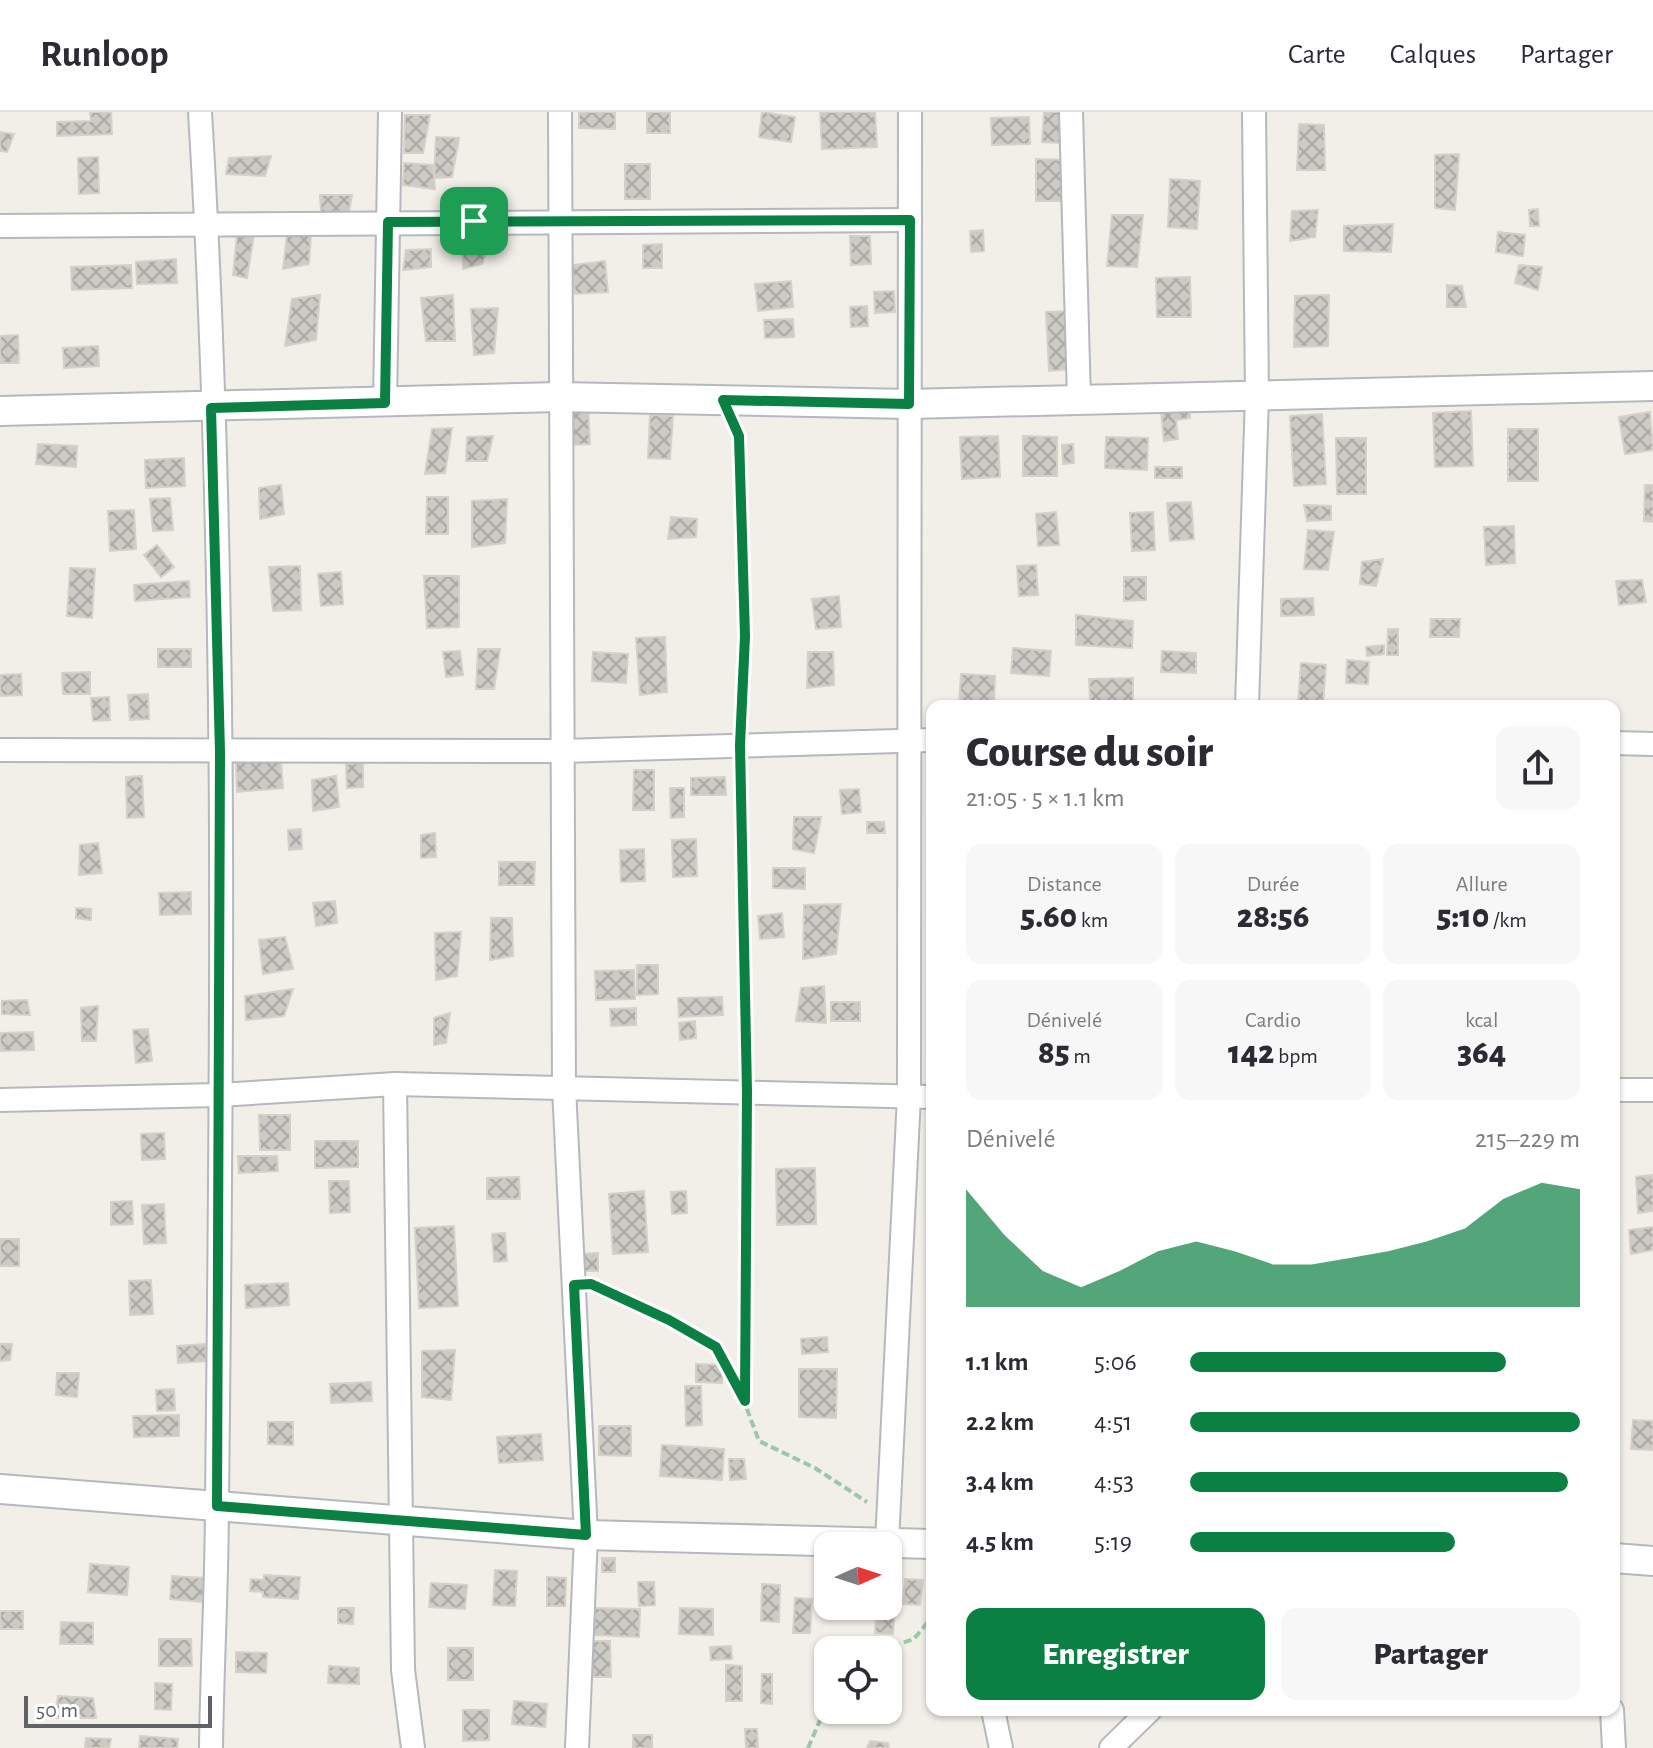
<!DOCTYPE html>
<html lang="fr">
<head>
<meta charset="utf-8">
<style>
  body { margin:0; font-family:"Alegreya Sans",sans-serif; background:#f7f7f7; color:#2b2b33; height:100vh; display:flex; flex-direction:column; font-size:30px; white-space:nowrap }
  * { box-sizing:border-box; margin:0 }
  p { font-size:26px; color:#7c7c81 }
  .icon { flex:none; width:44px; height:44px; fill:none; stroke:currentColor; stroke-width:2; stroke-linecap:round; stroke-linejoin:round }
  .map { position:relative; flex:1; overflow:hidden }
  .details { position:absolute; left:926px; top:588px; width:694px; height:1016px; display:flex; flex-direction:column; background:#fff; border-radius:16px; box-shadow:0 2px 6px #0004 }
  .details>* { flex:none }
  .needle { width:52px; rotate:87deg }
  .fabs { position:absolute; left:814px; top:1420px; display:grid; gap:16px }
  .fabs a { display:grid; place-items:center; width:88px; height:88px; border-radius:16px; background:#fff; box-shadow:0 2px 6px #0004; font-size:40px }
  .scale { position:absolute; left:24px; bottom:20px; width:188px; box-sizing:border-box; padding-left:8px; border:4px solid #5f6368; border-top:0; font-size:22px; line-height:28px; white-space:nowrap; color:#5f6368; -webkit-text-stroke:6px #fff; paint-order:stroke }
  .pin { position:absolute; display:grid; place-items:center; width:68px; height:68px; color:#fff; margin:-34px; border-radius:16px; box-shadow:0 4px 12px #0006 }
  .round { display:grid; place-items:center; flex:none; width:84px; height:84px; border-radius:16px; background:#f7f7f7 }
  .headline { display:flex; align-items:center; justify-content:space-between; height:136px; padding:0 40px }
  h1 { font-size:44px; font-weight:800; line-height:60px }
  .metrics { display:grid; grid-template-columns:repeat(3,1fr); gap:12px; height:136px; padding:8px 40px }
  .metrics div { display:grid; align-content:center; border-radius:16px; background:#f7f7f7; text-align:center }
  .metrics b { font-size:34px; font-weight:800 }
  .metrics small { font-size:22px; font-weight:400 }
  .metrics p { font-size:22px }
  .chart { height:224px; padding:16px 40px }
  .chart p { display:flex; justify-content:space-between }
  .chart svg { width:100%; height:144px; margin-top:8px; fill:#0b8043; opacity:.7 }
  .primary-button { display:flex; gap:16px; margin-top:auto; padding:16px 40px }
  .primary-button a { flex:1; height:92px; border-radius:16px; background:#0b8043; color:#fff; font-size:32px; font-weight:800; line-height:92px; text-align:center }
  .primary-button a+a { background:#f7f7f7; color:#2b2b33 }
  ul { padding:0 40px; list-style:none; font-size:26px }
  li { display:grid; grid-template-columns:128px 96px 1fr; align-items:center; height:60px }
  li i { height:20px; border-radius:10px; background:#0b8043 }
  header { display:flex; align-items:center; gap:48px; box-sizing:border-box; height:112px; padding:0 40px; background:#fff; border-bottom:2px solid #e1e1e2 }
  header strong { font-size:38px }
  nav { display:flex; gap:44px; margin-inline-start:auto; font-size:28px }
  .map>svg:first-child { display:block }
  .building { fill:url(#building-cross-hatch); stroke:#d6d1c6; stroke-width:2 }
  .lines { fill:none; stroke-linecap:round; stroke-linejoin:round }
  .minor-casing { stroke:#b5b8bc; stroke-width:26 }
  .tertiary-casing { stroke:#b5b8bc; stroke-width:32 }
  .path { stroke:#9cc7a9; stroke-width:4; stroke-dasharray:8 4; stroke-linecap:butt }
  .minor { stroke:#fff; stroke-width:22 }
  .tertiary { stroke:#fff; stroke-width:28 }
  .route-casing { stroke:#fff; stroke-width:16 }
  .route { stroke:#0b8043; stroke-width:10 }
</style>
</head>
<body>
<header>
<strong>Runloop</strong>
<nav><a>Carte</a><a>Calques</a><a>Partager</a></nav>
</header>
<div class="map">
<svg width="1653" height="1636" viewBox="0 0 1653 1636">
  <defs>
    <pattern id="building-cross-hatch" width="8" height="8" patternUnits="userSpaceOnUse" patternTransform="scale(2)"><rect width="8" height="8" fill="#cccac5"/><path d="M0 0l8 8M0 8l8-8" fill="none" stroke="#a9a8a4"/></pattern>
  </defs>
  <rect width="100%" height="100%" fill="#f1efe8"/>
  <g class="building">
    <polygon points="90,0 111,0 112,22 57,24 57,10 91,9"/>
    <polygon points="579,0 615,0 615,17 579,16"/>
    <rect x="647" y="0" width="23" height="21"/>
    <polygon points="762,0 795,5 791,30 759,25"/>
    <polygon points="820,0 875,0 877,35 822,37"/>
    <polygon points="1044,0 1062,0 1061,31 1042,30"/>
    <polygon points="405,3 430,3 423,41 404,41"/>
    <polygon points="1029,5 1030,32 992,33 991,6"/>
    <polygon points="1299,12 1324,13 1325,58 1297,58"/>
    <polygon points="0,20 14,22 7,40 0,39"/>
    <polygon points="436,25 459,26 452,65 434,66"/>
    <polygon points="1459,42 1455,98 1435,96 1435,43"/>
    <polygon points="271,44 265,64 226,62 229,46"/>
    <polygon points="98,45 99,81 79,82 78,46"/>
    <polygon points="1036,47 1068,48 1067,89 1036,89"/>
    <polygon points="404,51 433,53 435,77 403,73"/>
    <rect x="625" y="52" width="25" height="35"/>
    <polygon points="1170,67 1200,69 1197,117 1168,115"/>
    <polygon points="320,83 352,83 349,100 321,101"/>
    <polygon points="1538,97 1539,114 1530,114 1529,98"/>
    <polygon points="1318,98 1315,125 1290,129 1292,99"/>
    <polygon points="1112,103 1143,103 1137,155 1107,154"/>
    <polygon points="1393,112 1391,140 1344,139 1344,114"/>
    <polygon points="983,118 984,139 971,140 970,119"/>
    <polygon points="462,120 494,121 482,152 463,157"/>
    <polygon points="1498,120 1525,123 1523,144 1496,140"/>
    <polygon points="254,122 247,166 233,163 237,123"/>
    <polygon points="311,122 309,152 283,157 287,123"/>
    <polygon points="850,124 870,124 871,152 851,153"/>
    <polygon points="662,132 662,156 643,156 643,133"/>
    <polygon points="431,137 431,155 403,158 406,138"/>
    <polygon points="176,147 177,171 137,172 136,150"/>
    <polygon points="605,149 608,180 575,182 572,153"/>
    <polygon points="131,153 132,176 72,178 71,155"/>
    <polygon points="1519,153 1542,155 1538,178 1515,171"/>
    <polygon points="1190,165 1191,205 1157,205 1156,166"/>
    <polygon points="791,169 793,195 758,199 755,172"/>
    <polygon points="1447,173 1462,174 1466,195 1447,195"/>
    <polygon points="894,179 895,200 875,201 874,180"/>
    <polygon points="320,183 316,228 285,234 292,187"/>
    <polygon points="453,183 455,229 426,229 421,186"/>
    <polygon points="1329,183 1328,234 1294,235 1295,184"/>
    <polygon points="867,194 868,214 851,215 850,195"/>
    <polygon points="498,196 494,241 474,243 471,197"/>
    <polygon points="1068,199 1072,257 1049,259 1046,200"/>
    <polygon points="793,207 794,225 765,226 764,208"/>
    <polygon points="18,223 19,251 0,251 0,224"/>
    <polygon points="98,234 99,254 64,256 63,236"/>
    <polygon points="588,292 590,332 569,333 566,294"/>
    <polygon points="1189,296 1190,306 1176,308 1178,327 1164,329 1161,299"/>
    <polygon points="1471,299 1473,354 1435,355 1433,301"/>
    <polygon points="1650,300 1653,338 1625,342 1619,305"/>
    <polygon points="1322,302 1326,372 1294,374 1290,304"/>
    <polygon points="650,303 673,304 670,347 648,346"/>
    <polygon points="452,316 445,361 425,362 432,317"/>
    <rect x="1508" y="317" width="30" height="52"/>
    <polygon points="493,324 487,349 466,349 467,325"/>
    <polygon points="998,324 1000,365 962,367 960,325"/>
    <polygon points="1023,324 1057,325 1057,364 1023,364"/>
    <polygon points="1106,325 1148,326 1147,358 1105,356"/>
    <polygon points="1336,326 1366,326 1366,382 1337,382"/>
    <polygon points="38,332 77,334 76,355 36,352"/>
    <polygon points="1073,332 1074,351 1063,352 1062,333"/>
    <polygon points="184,346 185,374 146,376 145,348"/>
    <rect x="1155" y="355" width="27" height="11"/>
    <polygon points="281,373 284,402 260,407 259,376"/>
    <polygon points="1645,373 1653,373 1653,410 1644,409"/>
    <polygon points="427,385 448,385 448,422 426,422"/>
    <polygon points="170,386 173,418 153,419 150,387"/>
    <polygon points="507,387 505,431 472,435 472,389"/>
    <polygon points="1191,390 1194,427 1170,429 1167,391"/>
    <polygon points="1304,393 1331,394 1331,408 1307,409"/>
    <polygon points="134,398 136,437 110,439 108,399"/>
    <polygon points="1056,400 1059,433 1038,434 1036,402"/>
    <polygon points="1153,400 1155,438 1132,439 1130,401"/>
    <polygon points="671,405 697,407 696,425 668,427"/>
    <polygon points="1514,414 1515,451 1486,453 1484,415"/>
    <polygon points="1308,418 1334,420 1328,458 1304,457"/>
    <polygon points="157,433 174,455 161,465 144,443"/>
    <polygon points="1383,447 1376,474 1360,472 1362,450"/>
    <polygon points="1036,453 1038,483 1019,484 1017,454"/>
    <polygon points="300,454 301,498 273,499 269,455"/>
    <polygon points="70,456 95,457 92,506 67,504"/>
    <polygon points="341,460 343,492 321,494 318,462"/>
    <polygon points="424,464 459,464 459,515 427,516"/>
    <polygon points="1124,465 1146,465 1146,488 1124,489"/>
    <polygon points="1642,468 1646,490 1619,493 1616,469"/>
    <polygon points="189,469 190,485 135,489 134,473"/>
    <polygon points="839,484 841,515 816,517 812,487"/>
    <polygon points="1313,486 1314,503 1281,504 1281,487"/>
    <polygon points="1076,503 1133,509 1132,536 1076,533"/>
    <polygon points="1431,507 1460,507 1459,525 1430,525"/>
    <polygon points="1388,517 1398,517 1398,543 1387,543"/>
    <polygon points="665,525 667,580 640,583 636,526"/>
    <polygon points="1384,533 1384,542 1367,544 1366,535"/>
    <polygon points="1013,536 1051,539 1049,564 1011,561"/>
    <rect x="158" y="537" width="33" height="18"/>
    <polygon points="478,537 500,537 494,577 476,577"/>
    <polygon points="460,539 463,563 446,565 443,540"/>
    <polygon points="1162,539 1196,541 1196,561 1161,560"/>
    <polygon points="593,540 628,542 626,571 592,569"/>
    <polygon points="808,540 833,540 834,573 807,576"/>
    <polygon points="1347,548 1369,550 1368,572 1346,571"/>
    <polygon points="1301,551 1326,553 1323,593 1298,591"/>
    <polygon points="90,560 90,582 63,582 62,561"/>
    <polygon points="21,562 22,583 0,584 0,563"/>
    <polygon points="961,562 995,564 994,594 959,594"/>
    <polygon points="1133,566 1133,589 1090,589 1089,567"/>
    <polygon points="148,582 149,607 130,608 128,583"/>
    <polygon points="109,585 110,608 93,609 91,586"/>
    <polygon points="281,649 283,676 237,680 236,650"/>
    <polygon points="363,651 363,675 347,676 346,652"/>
    <polygon points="634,658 654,658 654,698 633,698"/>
    <polygon points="142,664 144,705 127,706 126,665"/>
    <polygon points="336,664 339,695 313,699 312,668"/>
    <polygon points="725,665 726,683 691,683 691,666"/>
    <polygon points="670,676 684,676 684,705 671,706"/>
    <polygon points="859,677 861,700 842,702 840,678"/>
    <polygon points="794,705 821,705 814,741 793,737"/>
    <polygon points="867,710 884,710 885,721 867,721"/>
    <polygon points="301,717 302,737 289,738 288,718"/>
    <polygon points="435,721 436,745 421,746 421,723"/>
    <polygon points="696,727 697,764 673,765 672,728"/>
    <polygon points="98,731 102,761 79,763 80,733"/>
    <polygon points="644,737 645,769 621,770 620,738"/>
    <polygon points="499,750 535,750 534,773 499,773"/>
    <polygon points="773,756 805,756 805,777 773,776"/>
    <polygon points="191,780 191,802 160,803 159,781"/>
    <polygon points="335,789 337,811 316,814 313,791"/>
    <polygon points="841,792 836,842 803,847 804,793"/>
    <polygon points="76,796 91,797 91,808 76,806"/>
    <polygon points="782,801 784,825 760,827 758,804"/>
    <polygon points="491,806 512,806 513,844 490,848"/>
    <polygon points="461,820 457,864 436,868 435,821"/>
    <polygon points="285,825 293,857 263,862 259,828"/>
    <polygon points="637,853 658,853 658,882 637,883"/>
    <polygon points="634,858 635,887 596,888 595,859"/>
    <polygon points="824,874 826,911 796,909 801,876"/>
    <polygon points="293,877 284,904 246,908 245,884"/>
    <polygon points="722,885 723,903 679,905 678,886"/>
    <polygon points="27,888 30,903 2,902 2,889"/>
    <rect x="831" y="890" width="29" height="19"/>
    <polygon points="98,894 96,929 82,929 81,896"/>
    <polygon points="636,896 636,913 611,914 610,897"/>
    <polygon points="450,901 446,931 434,933 434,906"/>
    <polygon points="695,909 696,926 680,928 679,911"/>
    <polygon points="148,917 152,949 136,951 133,918"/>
    <polygon points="33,920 34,938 0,939 0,921"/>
    <polygon points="259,1003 290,1003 290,1038 260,1038"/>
    <polygon points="164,1021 165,1047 142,1048 141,1022"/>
    <polygon points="315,1029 358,1029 358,1055 315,1056"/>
    <polygon points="238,1044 277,1044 278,1059 239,1061"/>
    <polygon points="815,1056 816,1112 777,1113 776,1057"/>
    <polygon points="1653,1063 1653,1099 1638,1101 1636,1065"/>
    <polygon points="519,1065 520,1087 487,1087 487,1066"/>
    <polygon points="329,1069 349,1069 350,1100 330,1101"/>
    <polygon points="644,1079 648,1140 613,1142 609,1082"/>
    <polygon points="686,1079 687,1101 672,1102 671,1080"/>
    <polygon points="132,1089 133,1112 111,1113 111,1090"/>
    <polygon points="164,1092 166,1131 144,1132 142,1093"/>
    <polygon points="454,1114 458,1194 419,1196 415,1116"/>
    <polygon points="1653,1115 1653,1138 1631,1142 1629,1118"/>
    <polygon points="505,1121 507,1149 494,1150 492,1122"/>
    <rect x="0" y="1127" width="19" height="27"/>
    <polygon points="598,1141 598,1159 582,1159 582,1142"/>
    <polygon points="151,1168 153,1202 130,1203 129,1169"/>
    <polygon points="288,1171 289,1193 246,1196 245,1173"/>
    <polygon points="827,1225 828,1240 802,1242 801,1227"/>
    <polygon points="0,1232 12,1232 10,1248 0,1249"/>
    <polygon points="205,1232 207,1249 178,1251 177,1234"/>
    <polygon points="455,1238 451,1288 422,1285 422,1239"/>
    <polygon points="696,1252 723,1253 722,1271 696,1270"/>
    <polygon points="799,1257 837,1257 836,1306 799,1305"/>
    <polygon points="57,1261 79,1261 77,1285 56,1283"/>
    <polygon points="371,1270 372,1289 331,1291 330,1272"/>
    <polygon points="685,1274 701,1274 702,1313 686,1314"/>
    <polygon points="174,1277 175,1298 157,1299 156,1278"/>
    <polygon points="179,1303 179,1324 134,1325 133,1304"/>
    <polygon points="1633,1308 1653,1309 1653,1338 1631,1337"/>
    <polygon points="268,1310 293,1310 293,1333 268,1332"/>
    <polygon points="599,1314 631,1314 631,1344 599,1343"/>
    <polygon points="541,1322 543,1348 499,1351 497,1325"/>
    <polygon points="662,1333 724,1337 722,1368 660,1364"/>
    <polygon points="729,1347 744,1347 746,1367 730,1368"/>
    <rect x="602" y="1446" width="13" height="14"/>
    <polygon points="90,1452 129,1455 127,1483 88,1480"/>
    <polygon points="495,1458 517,1459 515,1494 493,1493"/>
    <polygon points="264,1463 300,1465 298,1487 263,1485 263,1480 250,1479 251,1467 264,1468"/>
    <polygon points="172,1464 204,1466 202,1490 170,1487"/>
    <polygon points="547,1465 566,1466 565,1494 547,1494"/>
    <polygon points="905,1467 923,1468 920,1493 903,1492"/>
    <polygon points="638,1470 654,1470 655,1493 639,1494"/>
    <polygon points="431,1471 467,1473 465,1497 429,1495"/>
    <polygon points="762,1472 780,1473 779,1510 761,1509"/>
    <polygon points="888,1484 896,1485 893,1522 875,1521 877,1494 888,1494"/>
    <polygon points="795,1486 812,1487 810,1521 793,1521"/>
    <polygon points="338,1496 354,1496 353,1512 338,1511"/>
    <polygon points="595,1496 640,1497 639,1525 594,1523"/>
    <polygon points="680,1496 713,1497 713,1523 679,1522"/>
    <rect x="0" y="1499" width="23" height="18"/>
    <polygon points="61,1510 93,1511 93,1532 60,1532"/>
    <polygon points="159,1527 191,1527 192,1554 159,1554"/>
    <polygon points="590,1529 610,1529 611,1565 590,1565"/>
    <polygon points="731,1534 732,1547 711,1548 710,1535"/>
    <rect x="448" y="1536" width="25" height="32"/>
    <polygon points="236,1540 267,1541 266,1561 236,1560"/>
    <polygon points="726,1553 742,1554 742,1589 726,1589"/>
    <polygon points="329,1554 359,1556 359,1572 328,1571"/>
    <polygon points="762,1562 772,1562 772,1592 761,1591"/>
    <polygon points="155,1571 172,1572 171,1598 155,1597"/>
    <polygon points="58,1584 93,1586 96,1606 55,1606"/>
    <polygon points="514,1589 547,1592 545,1615 512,1612"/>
    <polygon points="463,1598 489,1598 489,1628 463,1629"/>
    <polygon points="745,1617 757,1617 758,1636 746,1636"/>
    <rect x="633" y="1623" width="19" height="13"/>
    <polygon points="140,1624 178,1627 177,1636 139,1636"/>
    <polygon points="86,1626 111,1627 109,1636 85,1636"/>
    <polygon points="870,1629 888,1631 889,1636 867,1636"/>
  </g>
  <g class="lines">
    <g class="minor-casing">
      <g id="minor">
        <path d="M 200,0 C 228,462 222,927 217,1389 C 217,1472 212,1554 211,1636"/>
        <polyline points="560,0 564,976 586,1423 577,1636"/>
        <polyline points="1071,0 1079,288"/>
        <polyline points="0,114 910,108"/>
        <polyline points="385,291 390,0"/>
        <polyline points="1247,594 1257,283 1254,0"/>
        <polyline points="1614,631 1653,632"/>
        <polyline points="0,638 562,639 932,628"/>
        <polyline points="395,972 403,1558 413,1636"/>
        <polyline points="1614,978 1653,978"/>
        <polyline points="0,988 219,983 395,972 932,985"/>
        <polyline points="887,1431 909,984 910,0"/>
        <polyline points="993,1598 1001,1636"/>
        <polyline points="1612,1598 1614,1636"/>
        <polyline points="1111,1636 1150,1598"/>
      </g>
    </g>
    <g class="tertiary-casing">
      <g id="tertiary">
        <polyline points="0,299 559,285 909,292 1653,274"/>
        <polyline points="0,1377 586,1423 932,1432"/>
        <polyline points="1614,1446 1653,1449"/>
      </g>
    </g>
    <g class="path">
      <polyline points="735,316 739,324 745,524 741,610"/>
      <polyline points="740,655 746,958"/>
      <polyline points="596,1174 716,1235 733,1260 759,1329 815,1356 867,1390"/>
      <polyline points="745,1289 747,1003"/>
      <polyline points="881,1538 914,1527 932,1505"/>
      <polyline points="808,1636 828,1590"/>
    </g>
    <use href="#minor" class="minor"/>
    <use href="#tertiary" class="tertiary"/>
  </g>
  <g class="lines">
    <g class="route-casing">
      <polygon id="route" points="910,108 909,292 723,288 739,324 745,524 740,633 747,980 745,1289 716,1235 669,1208 591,1172 574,1173 586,1423 217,1394 220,640 211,296 385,291 388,110"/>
    </g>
    <use href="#route" class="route"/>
  </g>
</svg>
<div class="fabs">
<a><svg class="needle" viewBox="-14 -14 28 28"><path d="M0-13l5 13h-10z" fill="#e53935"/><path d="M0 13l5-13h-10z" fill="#7c7c81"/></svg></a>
<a><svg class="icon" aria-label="locate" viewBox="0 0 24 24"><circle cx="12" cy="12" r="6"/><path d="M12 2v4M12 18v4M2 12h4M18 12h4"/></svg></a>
</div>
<div class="scale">50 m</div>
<div class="pin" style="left:474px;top:109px;background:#1e9e55"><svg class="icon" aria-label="arrive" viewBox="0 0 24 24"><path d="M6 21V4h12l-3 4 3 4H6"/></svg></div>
<section class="details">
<div class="headline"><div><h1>Course du soir</h1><p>21:05 · 5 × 1.1 km</p></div><a class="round"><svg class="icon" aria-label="share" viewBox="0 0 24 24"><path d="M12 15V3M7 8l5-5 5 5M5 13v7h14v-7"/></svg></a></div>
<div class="metrics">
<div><p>Distance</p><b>5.60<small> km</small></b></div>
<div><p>Durée</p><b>28:56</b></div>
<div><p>Allure</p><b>5:10<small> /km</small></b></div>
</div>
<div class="metrics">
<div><p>Dénivelé</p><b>85<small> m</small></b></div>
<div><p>Cardio</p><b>142<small> bpm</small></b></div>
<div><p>kcal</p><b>364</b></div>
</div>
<div class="chart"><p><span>Dénivelé</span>215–229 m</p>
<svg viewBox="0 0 160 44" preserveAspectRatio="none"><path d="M0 44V8L10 22L20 33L30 38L40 33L50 27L60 24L70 27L80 31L90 31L100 29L110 27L120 24L130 20L140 11L150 6L160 8V44z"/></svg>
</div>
<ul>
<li><b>1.1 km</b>5:06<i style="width:81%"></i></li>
<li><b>2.2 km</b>4:51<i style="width:100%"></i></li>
<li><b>3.4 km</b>4:53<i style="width:97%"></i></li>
<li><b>4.5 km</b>5:19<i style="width:68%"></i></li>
</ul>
<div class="primary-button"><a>Enregistrer</a><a>Partager</a></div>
</section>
</div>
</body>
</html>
